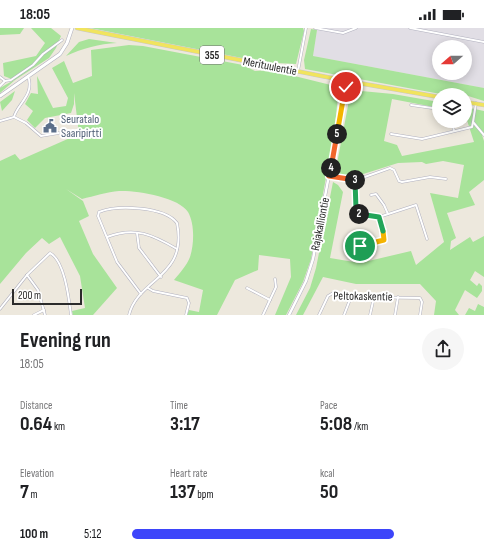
<!DOCTYPE html>
<html lang="en">
<head>
<meta charset="utf-8">
<style>
  body { margin:0; font-family:"Sofia Sans Condensed",sans-serif; background:#f6f6f6; color:#202124; height:100vh; display:flex; flex-direction:column; font-size:15px; white-space:nowrap }
  * { box-sizing:border-box; margin:0 }
  p { font-size:13px; color:#757577 }
  .icon { flex:none; width:22px; height:22px; fill:none; stroke:currentColor; stroke-width:2; stroke-linecap:round; stroke-linejoin:round }
  .map { position:relative; height:287px; overflow:hidden }
  .panel { display:flex; flex-direction:column; background:#fff; flex:1 }
  .panel>* { flex:none }
  .needle { width:26px; rotate:250deg }
  .fabs { position:absolute; left:432px; top:12px; display:grid; gap:8px }
  .fabs a { display:grid; place-items:center; width:40px; height:40px; border-radius:50%; background:#fff; box-shadow:0 2px 10px #0003; font-size:20px }
  .scale { position:absolute; left:12px; bottom:10px; width:70px; box-sizing:border-box; padding-left:4px; border:2px solid #2b2b2b; border-top:0; font-size:11px; line-height:14px; white-space:nowrap; color:#2b2b2b; -webkit-text-stroke:3px #fff; paint-order:stroke }
  .pin { position:absolute; display:grid; place-items:center; width:34px; height:34px; color:#fff; margin:-17px; border:2px solid #fff; border-radius:50%; box-shadow:0 1px 4px #0007 }
  .km { position:absolute; width:20px; height:20px; margin:-10px; border-radius:50%; background:#222; color:#fff; font-size:11px; line-height:20px; text-align:center }
  .round { display:grid; place-items:center; flex:none; width:42px; height:42px; border-radius:21px; background:#f6f6f6 }
  .summary { display:flex; align-items:center; justify-content:space-between; height:68px; padding:0 20px }
  h1 { font-size:22px; font-weight:700; line-height:30px }
  .figures { display:grid; grid-template-columns:repeat(3,1fr); gap:6px; height:68px; padding:4px 20px }
  .figures div { display:grid; align-content:center }
  .figures b { font-size:20px; font-weight:700 }
  .figures small { font-size:11px; font-weight:400 }
  .figures p { font-size:11px }
  ul { padding:0 20px; list-style:none; font-size:13px }
  li { display:grid; grid-template-columns:64px 48px 1fr; align-items:center; height:30px }
  li i { height:10px; border-radius:5px; background:#3d45fa }
  .status { display:flex; justify-content:space-between; align-items:center; height:28px; padding:0 20px; background:#fff; direction:ltr }
  .status svg { height:11px; fill:currentColor }
  .map>svg:first-child { display:block }
  .industrial { fill:#e1dee5; fill-rule:evenodd }
  .green { fill:#a8e39a }
  .lines { fill:none; stroke-linecap:round; stroke-linejoin:round }
  .minor-casing { stroke:#b1b1bf; stroke-width:3 }
  .tertiary-casing { stroke:#b1b1bf; stroke-width:3.5 }
  .secondary-casing { stroke:#b1b1bf; stroke-width:4 }
  .primary-casing { stroke:#c8c8c8; stroke-width:4.5 }
  .minor { stroke:#fff; stroke-width:2 }
  .tertiary { stroke:#fff; stroke-width:2.5 }
  .secondary { stroke:#fff; stroke-width:3 }
  .primary { stroke:#f1e45e; stroke-width:3.5 }
  .split-1-casing { stroke:#fff; stroke-width:8 }
  .split-2-casing { stroke:#fff; stroke-width:8 }
  .split-3-casing { stroke:#fff; stroke-width:8 }
  .split-4-casing { stroke:#fff; stroke-width:8 }
  .split-5-casing { stroke:#fff; stroke-width:8 }
  .split-6-casing { stroke:#fff; stroke-width:8 }
  .split-7-casing { stroke:#fff; stroke-width:8 }
  .split-1 { stroke:#f5b400; stroke-width:5 }
  .split-2 { stroke:#22a559; stroke-width:5 }
  .split-3 { stroke:#22a559; stroke-width:5 }
  .split-4 { stroke:#f0652b; stroke-width:5 }
  .split-5 { stroke:#f0652b; stroke-width:5 }
  .split-6 { stroke:#f5b400; stroke-width:5 }
  .split-7 { stroke:#22a559; stroke-width:5 }
  .labels { text-anchor:middle; stroke-width:4; stroke-linejoin:round; paint-order:stroke }
  .shield { fill:#fff; stroke:#6b6b6b; stroke-width:1 }
  .shield-label { font-size:11px; font-weight:bold; fill:#2b2b2b }
  .street-label { font-size:12px; fill:#2b2b2b; stroke:#fff }
  .service-label { font-size:12px; fill:#4e5e75; stroke:#fff; text-anchor:start }
</style>
</head>
<body>
<div class="status"><b>18:05</b><svg viewBox="0 0 49 12"><path d="M0 12V9h3v3zM5 12V6h3v6zM10 12V3h3v9zM15 12V0h3v12zM26 1h20v11H26zM47 4h2v5h-2z"/></svg></div>
<div class="map">
<svg width="484" height="287" viewBox="0 0 484 287">
  <rect width="100%" height="100%" fill="#ede8dd"/>
  <path class="industrial" d="M 317,0 L 484,0 L 484,60 L 313,28 ZM 439,19 L 465,19 L 465,45 L 439,45 Z"/>
  <g class="green">
    <polygon points="0,0 24,0 20,6 0,7"/>
    <polygon points="31,0 51,0 61,8 56,20 49,30 15,52 0,65 0,60 14,52 4,48 3,35 36,28 45,15"/>
    <polygon points="90,0 303,0 304,3 296,36 277,35 272,36"/>
    <polygon points="311,1 317,2 313,28 484,60 484,73 465,67 446,67 305,41 304,32"/>
    <path d="M 89,11 L 117,15 C 99,16 83,20 66,28 L 79,14 Z"/>
    <path d="M 129,17 L 143,18 L 243,37 L 255,43 L 270,42 L 339,59 L 334,106 L 311,231 L 303,254 L 286,287 L 275,287 L 291,249 L 290,231 L 259,227 L 258,242 L 235,252 L 217,287 L 187,287 L 189,282 L 199,284 L 203,262 L 174,252 C 179,246 187,237 190,229 C 194,217 195,196 188,184 C 179,169 135,162 119,163 C 107,164 94,168 82,171 L 66,161 L 83,173 L 89,188 L 79,193 L 93,226 L 117,260 L 93,287 L 73,287 L 72,283 L 85,280 L 80,248 L 60,209 L 49,216 L 42,210 L 26,225 L 0,256 L 0,133 L 15,126 L 20,132 L 79,106 L 74,65 L 74,76 L 71,85 L 45,90 L 35,100 L 27,92 L 33,83 L 25,76 L 31,65 L 38,66 L 37,48 L 53,80 L 66,78 L 68,70 L 52,40 L 64,33 L 73,55 L 92,48 L 91,22 Z"/>
    <polygon points="351,62 393,66 439,74 439,80 392,71 384,113 397,117 402,128 474,114 465,86 465,79 484,83 484,104 482,107 484,113 484,152 469,164 475,177 447,185 456,210 451,213 450,222 470,209 473,214 484,208 484,249 475,243 470,252 477,258 479,255 482,258 482,263 477,270 465,262 455,282 459,287 434,287 436,273 420,256 356,256 323,249 303,287 296,287 310,260 316,240 333,154 338,157 343,164 330,230 360,235 411,223 416,237 444,214 430,165 458,170 464,137 443,133 426,136 422,134 398,135 357,148 335,146"/>
    <polygon points="15,63 12,72 2,83 0,74"/>
    <polygon points="478,276 484,279 484,287 465,287 469,280 475,283"/>
  </g>
  <g class="lines">
    <g class="minor-casing">
      <g id="minor">
        <polyline points="315,0 343,5 356,0"/>
        <polyline points="410,0 484,14"/>
        <polyline points="298,43 306,0"/>
        <path d="M 28,48 C 35,67 17,76 14,89 L 26,95 L 41,108 L 59,105"/>
        <polyline points="0,49 5,53"/>
        <polyline points="0,58 5,53 11,52 33,37 43,26 62,12"/>
        <polyline points="476,75 473,94 484,107"/>
        <polyline points="411,77 439,81"/>
        <polyline points="0,93 14,89"/>
        <polyline points="452,93 454,103"/>
        <polyline points="391,106 422,111 472,99 473,94"/>
        <polyline points="329,148 359,151 390,140 394,142 399,153 402,154 430,149 446,151"/>
        <polyline points="355,151 356,181 358,185 379,189 416,177 427,211"/>
        <polyline points="371,167 376,166 384,177 388,186"/>
        <polyline points="137,205 139,220 161,249"/>
        <path d="M 107,209 C 135,198 153,207 177,221"/>
        <polyline points="350,216 361,218 385,212 379,189"/>
        <polyline points="27,247 38,262 45,287"/>
        <polyline points="148,260 153,263 187,270 189,275 186,287"/>
        <polyline points="247,260 270,272"/>
        <path d="M 0,281 L 27,247 L 50,225 C 65,233 69,272 71,287"/>
        <polyline points="34,287 44,282"/>
        <path d="M 129,287 C 138,250 188,250 177,195 C 164,178 117,177 99,184 L 98,188 L 117,234 L 141,266"/>
        <polyline points="263,287 276,259 275,251"/>
        <polyline points="319,287 328,268 333,265 351,269 420,270 422,274 420,287"/>
        <polyline points="344,287 351,269"/>
        <polyline points="370,287 374,269"/>
        <polyline points="395,287 398,269"/>
      </g>
    </g>
    <g class="tertiary-casing">
      <polyline id="tertiary" points="289,287 306,253 313,231 347,53"/>
    </g>
    <g class="secondary-casing">
      <polyline id="secondary" points="0,68 60,26 67,15 72,0"/>
    </g>
    <g class="primary-casing">
      <g id="primary">
        <polyline points="77,0 347,53 439,69"/>
        <polyline points="465,74 484,77"/>
      </g>
    </g>
    <use href="#minor" class="minor"/>
    <use href="#tertiary" class="tertiary"/>
    <use href="#secondary" class="secondary"/>
    <use href="#primary" class="primary"/>
  </g>
  <g class="lines">
    <g class="split-1-casing">
      <polyline id="split-1" points="360,218 384,212 383,203"/>
    </g>
    <g class="split-2-casing">
      <polyline id="split-2" points="359,186 379,189 383,203"/>
    </g>
    <g class="split-3-casing">
      <polyline id="split-3" points="355,152 356,181 359,186"/>
    </g>
    <g class="split-4-casing">
      <polyline id="split-4" points="331,140 329,148 355,152"/>
    </g>
    <g class="split-5-casing">
      <polyline id="split-5" points="331,140 337,106"/>
    </g>
    <g class="split-6-casing">
      <polyline id="split-6" points="337,106 343,72"/>
    </g>
    <g class="split-7-casing">
      <polyline id="split-7" points="343,72 346,59"/>
    </g>
    <use href="#split-1" class="split-1"/>
    <use href="#split-2" class="split-2"/>
    <use href="#split-3" class="split-3"/>
    <use href="#split-4" class="split-4"/>
    <use href="#split-5" class="split-5"/>
    <use href="#split-6" class="split-6"/>
    <use href="#split-7" class="split-7"/>
  </g>
  <defs>
    <g id="civic-bare" transform="scale(1.08)"><path d="M-.6-6.5H3V-4.5H.6V-3L4-1V1h2V6H-6V1h2V-1L-.6-3ZM-1.2 2.5V6h2.4V2.5Z" fill="#5c6f8a" stroke="#fff" stroke-width="2.5" paint-order="stroke"/></g>
  </defs>
  <g fill-rule="evenodd">
    <use href="#civic-bare" x="50" y="98"/>
  </g>
  <g class="labels">
    <rect class="shield" x="200" y="18" width="24" height="18" rx="3"/>
    <g class="shield-label">
      <text x="212" y="31">355</text>
    </g>
    <g class="street-label">
      <text transform="translate(270 38) rotate(11)" y="4">Merituulentie</text>
      <text transform="translate(320 196) rotate(-79)" y="4">Rajakalliontie</text>
      <text transform="translate(363 268) rotate(1)" y="4">Peltokaskentie</text>
    </g>
    <g class="service-label">
      <text x="61" y="95">Seuratalo<tspan x="61" dy="14">Saaripirtti</tspan></text>
    </g>
  </g>
</svg>
<div class="fabs">
<a><svg class="needle" viewBox="-14 -14 28 28"><path d="M0-13l5 13h-10z" fill="#e53935"/><path d="M0 13l5-13h-10z" fill="#757577"/></svg></a>
<a><svg class="icon" aria-label="layers" viewBox="0 0 24 24"><path d="M12 4l9 5-9 5-9-5zM3 14l9 5 9-5"/></svg></a>
</div>
<div class="scale">200 m</div>
<div class="pin" style="left:360px;top:218px;background:#1e9e55"><svg class="icon" aria-label="arrive" viewBox="0 0 24 24"><path d="M6 21V4h12l-3 4 3 4H6"/></svg></div>
<div class="pin" style="left:346px;top:59px;background:#d93025"><svg class="icon" aria-label="check" viewBox="0 0 24 24"><path d="M5 12l5 5 9-10"/></svg></div>
<b class="km" style="left:359px;top:186px">2</b>
<b class="km" style="left:355px;top:152px">3</b>
<b class="km" style="left:331px;top:140px">4</b>
<b class="km" style="left:337px;top:106px">5</b>
</div>
<section class="panel">
<div class="summary"><div><h1>Evening run</h1><p>18:05</p></div><a class="round"><svg class="icon" aria-label="share" viewBox="0 0 24 24"><path d="M12 15V3M7 8l5-5 5 5M5 13v7h14v-7"/></svg></a></div>
<div class="figures">
<div><p>Distance</p><b>0.64<small> km</small></b></div>
<div><p>Time</p><b>3:17</b></div>
<div><p>Pace</p><b>5:08<small> /km</small></b></div>
</div>
<div class="figures">
<div><p>Elevation</p><b>7<small> m</small></b></div>
<div><p>Heart rate</p><b>137<small> bpm</small></b></div>
<div><p>kcal</p><b>50</b></div>
</div>
<ul>
<li><b>100 m</b>5:12<i style="width:79%"></i></li>
</ul>
</section>
</body>
</html>
